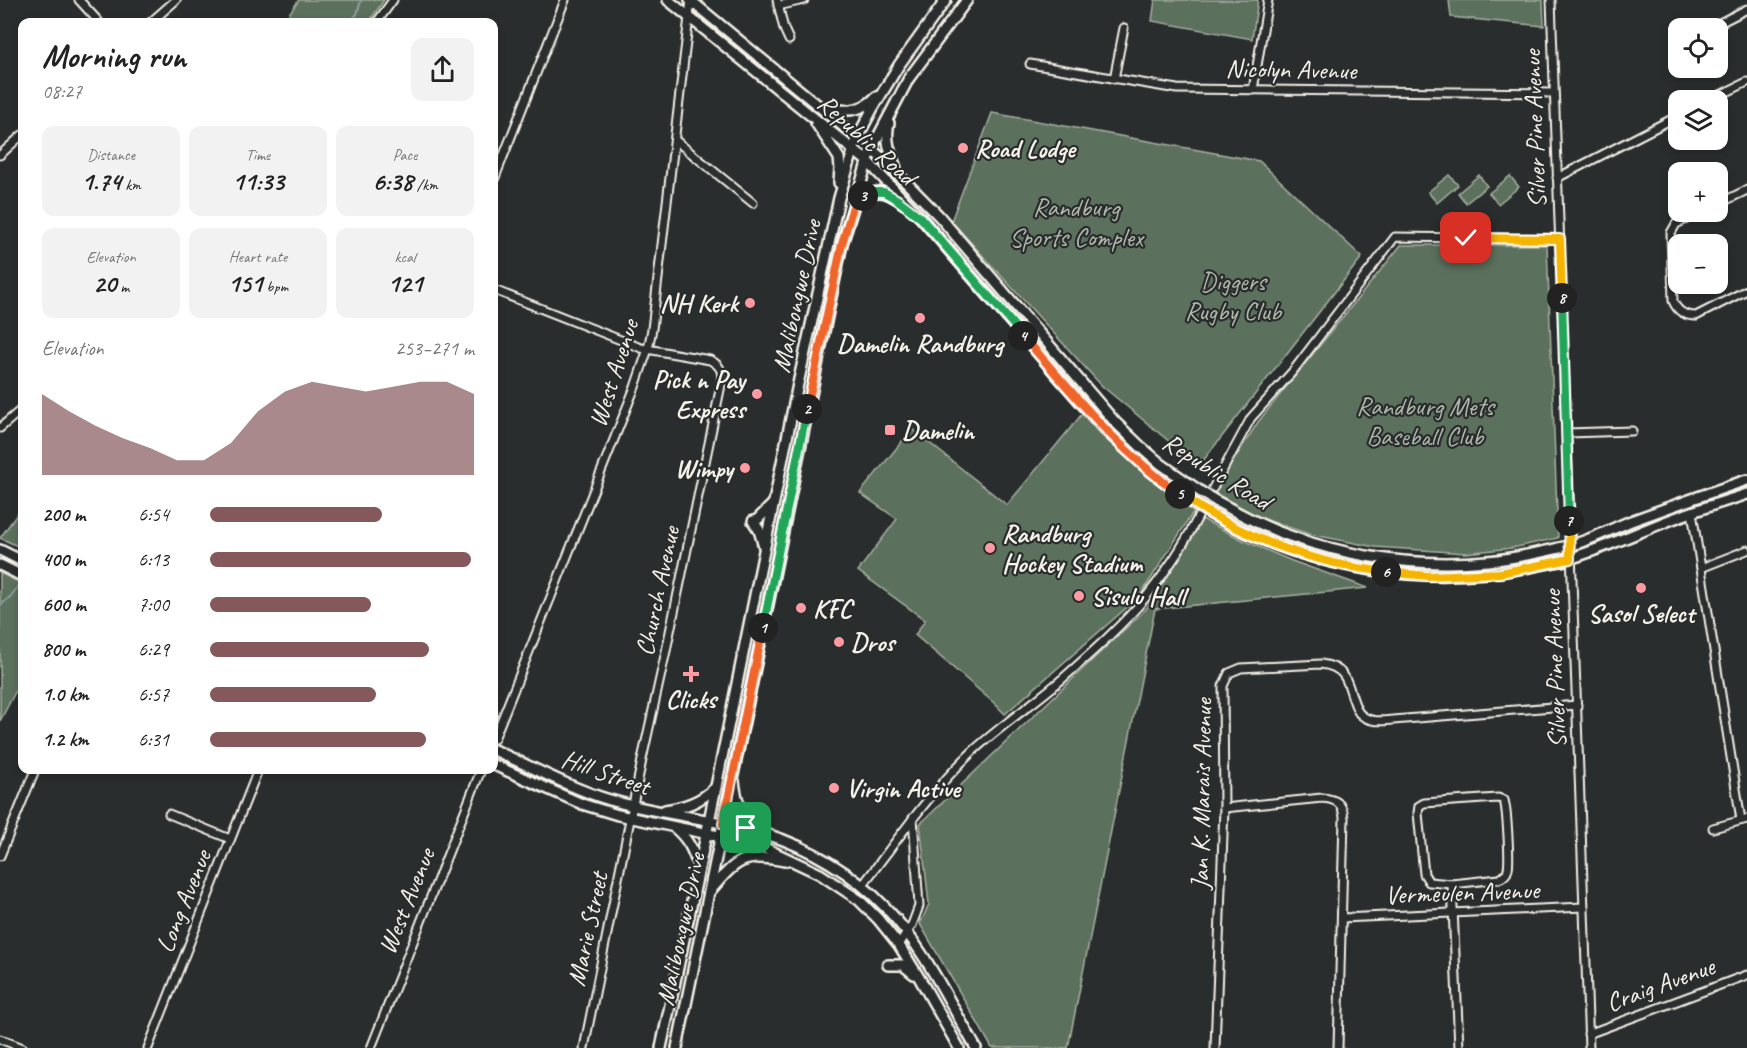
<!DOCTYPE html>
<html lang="en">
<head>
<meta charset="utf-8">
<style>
  body { margin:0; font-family:Caveat,sans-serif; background:#f2f2f2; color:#222; height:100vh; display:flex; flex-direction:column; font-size:22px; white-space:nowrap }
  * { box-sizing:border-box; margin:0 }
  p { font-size:20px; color:#767676 }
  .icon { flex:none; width:33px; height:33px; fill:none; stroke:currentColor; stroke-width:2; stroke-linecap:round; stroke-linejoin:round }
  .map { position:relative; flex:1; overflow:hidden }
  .panel { position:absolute; left:18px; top:18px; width:480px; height:756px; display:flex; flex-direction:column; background:#fff; border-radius:12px; box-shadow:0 3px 9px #0003 }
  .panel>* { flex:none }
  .buttons { position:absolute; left:1668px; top:18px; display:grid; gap:12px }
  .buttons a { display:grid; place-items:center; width:60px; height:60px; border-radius:12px; background:#fff; box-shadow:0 3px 9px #0003; font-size:30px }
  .pin { position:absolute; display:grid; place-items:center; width:51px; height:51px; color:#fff; margin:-26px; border-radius:12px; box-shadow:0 3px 9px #0006 }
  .km { position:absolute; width:30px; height:30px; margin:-15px; border-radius:50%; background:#222; color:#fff; font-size:16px; line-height:30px; text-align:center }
  .round { display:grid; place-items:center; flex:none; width:63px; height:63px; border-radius:12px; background:#f2f2f2 }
  .headline { display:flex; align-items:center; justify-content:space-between; height:102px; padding:0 24px }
  h1 { font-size:33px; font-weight:600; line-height:45px }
  .metrics { display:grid; grid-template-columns:repeat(3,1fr); gap:9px; height:102px; padding:6px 24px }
  .metrics div { display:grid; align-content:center; border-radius:12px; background:#f2f2f2; text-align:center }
  .metrics b { font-size:26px; font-weight:600 }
  .metrics small { font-size:16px; font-weight:400 }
  .metrics p { font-size:16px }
  .chart { height:168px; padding:12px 24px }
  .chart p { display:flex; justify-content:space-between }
  .chart svg { width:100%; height:108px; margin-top:6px; fill:#85585c; opacity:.7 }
  ul { padding:0 24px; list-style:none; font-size:20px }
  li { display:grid; grid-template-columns:96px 72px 1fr; align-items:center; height:45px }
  li i { height:15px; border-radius:8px; background:#85585c }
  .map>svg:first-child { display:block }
  .green { fill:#5b715d; stroke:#a8b1a2; stroke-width:1.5 }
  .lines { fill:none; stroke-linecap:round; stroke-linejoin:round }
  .stream { stroke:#8f9f9e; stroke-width:2 }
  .street-tunnel { stroke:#484a4a; stroke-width:7; stroke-dasharray:7 3.5; stroke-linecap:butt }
  .street-casing { stroke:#f4f1e8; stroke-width:11 }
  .secondary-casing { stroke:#f4f1e8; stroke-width:14 }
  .street { stroke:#2a2d2e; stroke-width:7 }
  .secondary { stroke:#2a2d2e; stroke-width:9 }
  .secondary-bridge-casing { stroke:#f4f1e8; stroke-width:14; stroke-linecap:butt }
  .secondary-bridge { stroke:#2a2d2e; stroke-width:9 }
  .split-1-casing { stroke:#fff; stroke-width:12 }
  .split-2-casing { stroke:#fff; stroke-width:12 }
  .split-3-casing { stroke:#fff; stroke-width:12 }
  .split-4-casing { stroke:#fff; stroke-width:12 }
  .split-5-casing { stroke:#fff; stroke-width:12 }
  .split-6-casing { stroke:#fff; stroke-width:12 }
  .split-7-casing { stroke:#fff; stroke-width:12 }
  .split-8-casing { stroke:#fff; stroke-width:12 }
  .split-9-casing { stroke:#fff; stroke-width:12 }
  .split-1 { stroke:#f0652b; stroke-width:8 }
  .split-2 { stroke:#22a559; stroke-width:8 }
  .split-3 { stroke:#f0652b; stroke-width:8 }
  .split-4 { stroke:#22a559; stroke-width:8 }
  .split-5 { stroke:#f0652b; stroke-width:8 }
  .split-6 { stroke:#f5b400; stroke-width:8 }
  .split-7 { stroke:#f5b400; stroke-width:8 }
  .split-8 { stroke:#22a559; stroke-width:8 }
  .split-9 { stroke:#f5b400; stroke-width:8 }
  .poi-dot { fill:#ff9aa2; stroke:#2a2d2e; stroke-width:2 }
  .labels { text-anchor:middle; stroke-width:4.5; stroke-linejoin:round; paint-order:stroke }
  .street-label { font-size:26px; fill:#f4f1e8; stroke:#2a2d2e }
  .poi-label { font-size:26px; font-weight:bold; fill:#f4f1e8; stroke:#2a2d2e; text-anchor:start }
  .park-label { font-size:26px; fill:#afb7a9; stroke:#2a2d2e }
</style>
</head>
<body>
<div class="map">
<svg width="1747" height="1048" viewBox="0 0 1747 1048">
  <rect width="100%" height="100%" fill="#2a2d2e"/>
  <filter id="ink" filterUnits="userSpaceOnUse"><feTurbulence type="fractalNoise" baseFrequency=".0167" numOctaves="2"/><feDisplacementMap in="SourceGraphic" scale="12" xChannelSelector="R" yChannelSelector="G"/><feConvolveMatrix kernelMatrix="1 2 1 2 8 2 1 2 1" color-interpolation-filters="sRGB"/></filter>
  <g filter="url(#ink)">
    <g class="green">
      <polygon points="299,0 384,0 369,22 283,22"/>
      <polygon points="1155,0 1258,0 1252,39 1152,21"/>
      <polygon points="1449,0 1543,0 1544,26 1451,17"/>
      <polygon points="992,113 1259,161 1362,257 1199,466 1102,386 951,221"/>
      <polygon points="1449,175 1458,185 1437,203 1428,192"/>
      <polygon points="1479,175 1487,186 1466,203 1458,193"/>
      <polygon points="1510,176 1519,187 1498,204 1489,193"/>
      <polygon points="1401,245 1547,245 1558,538 1512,548 1466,553 1375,547 1309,534 1261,518 1213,493 1258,422"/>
      <polygon points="1082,414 1194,511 1140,596 1005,714 994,703 915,635 925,620 858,571 897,519 860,493 912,429 1007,505"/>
      <polygon points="22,507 22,548 0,538"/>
      <polygon points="1202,519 1245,541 1292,561 1368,588 1155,609 1068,1048 992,1048 920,924 929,904 920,824 1146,609"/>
      <polygon points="0,573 22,584 22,679 0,721"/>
    </g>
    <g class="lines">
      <g class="stream">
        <polyline points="350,22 357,14 361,0"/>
        <polyline points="0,606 11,596 22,581"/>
      </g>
      <polyline class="street-tunnel" points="1198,517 1211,492"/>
      <g class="street-casing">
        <g id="street">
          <polyline points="79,0 99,22"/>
          <polyline points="777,0 784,29 789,40"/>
          <polyline points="1551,0 1589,1048"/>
          <polyline points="778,6 804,0"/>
          <polyline points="151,22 176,0"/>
          <polyline points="377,22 393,0"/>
          <polyline points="1710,28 1747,9"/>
          <polyline points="1030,64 1177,89 1553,93"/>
          <polyline points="1114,79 1124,28"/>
          <polyline points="1253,90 1268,0"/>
          <polyline points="1710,100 1747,82"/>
          <polyline points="675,140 753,203"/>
          <polyline points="0,155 22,135"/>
          <polyline points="1557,178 1678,116"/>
          <polyline points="494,180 565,0"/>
          <polyline points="1718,204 1747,190"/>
          <path d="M 1701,212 L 1676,224 L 1671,233 L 1673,301 C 1677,311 1685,316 1696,316 L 1747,290"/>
          <path d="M 494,290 L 641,348 L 710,360 C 722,366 723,373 721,385 L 666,651 L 643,755 L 584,1048"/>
          <polyline points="0,428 22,409"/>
          <polyline points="1567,433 1632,431"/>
          <polyline points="1213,488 1251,418 1293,371 1395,237 1560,239"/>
          <polyline points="1692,512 1741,820"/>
          <polyline points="1701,568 1747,550"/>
          <polyline points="494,739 635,387 648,349 652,329 691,0"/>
          <path d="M 1498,798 L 1504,800 C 1507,810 1510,859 1508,869 C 1507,874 1504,877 1499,879 L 1452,884 L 1429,882 L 1424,874 L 1418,813 L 1419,806 L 1424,803 Z"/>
          <path d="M 1224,808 L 1322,798 C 1336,799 1343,803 1344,818 L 1338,1048"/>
          <polyline points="169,814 230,839"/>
          <polyline points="1713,828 1747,819"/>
          <polyline points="0,856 35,770"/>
          <polyline points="1452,884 1459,1048"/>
          <path d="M 862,886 C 897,840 930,792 972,752 C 1000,726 1032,705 1061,680 C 1089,655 1122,626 1146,597 C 1166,572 1184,545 1198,517"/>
          <polyline points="1342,918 1584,907"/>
          <polyline points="899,945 912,925 919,906 913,818"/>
          <polyline points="1588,1034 1747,975"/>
          <polyline points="0,1039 23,1048"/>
          <polyline points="148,1048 258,770"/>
          <polyline points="371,1048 481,770"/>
          <path d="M 1215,1048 L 1224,808 L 1223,686 L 1229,673 L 1241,668 L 1321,664 C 1353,668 1346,691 1359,713 C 1369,723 1381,721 1393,720 L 1577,705"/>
        </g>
      </g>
      <g class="secondary-casing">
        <g id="secondary">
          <polyline points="668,0 867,161 921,218 1103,428 1149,470 1195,505"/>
          <polyline points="690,0 883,159 939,216 1115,422 1140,446 1161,464 1201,492"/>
          <path d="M 823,107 C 843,112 861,113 876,97"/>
          <polyline points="816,123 839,158 840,168 839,183"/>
          <path d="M 889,123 C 885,140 890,152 896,168"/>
          <path d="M 854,203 C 872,189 884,188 903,203"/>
          <path d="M 1216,501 C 1240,514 1264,527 1290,536 C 1353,558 1421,567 1487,561 C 1514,559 1541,552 1568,546 C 1589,541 1611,529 1631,521 C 1670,507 1708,493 1747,480"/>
          <path d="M 1211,514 C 1312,572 1431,589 1545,564 C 1554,562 1563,561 1572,558 C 1604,548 1634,534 1665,522 C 1692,511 1720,503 1747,494"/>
          <polyline points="753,521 759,530 764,547"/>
          <polyline points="756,521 773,504"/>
          <polyline points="0,550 22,561"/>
          <polyline points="0,565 22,576"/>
          <path d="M 494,750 C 532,767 570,788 610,800 C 661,815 715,818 766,834 C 809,847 854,874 885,907 C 924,947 948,1000 976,1048"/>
          <polyline points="494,765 582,804 618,815 742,841 765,848 820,874 859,900 878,919 899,945 920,979 959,1048"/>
          <path d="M 734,781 C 737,805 741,815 761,829"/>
          <path d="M 665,810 C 685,807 700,802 716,787"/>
          <path d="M 675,828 C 688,839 693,850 698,866"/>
          <path d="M 710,891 C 738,858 743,854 785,861"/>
          <polyline points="888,965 903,965 914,974"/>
          <polyline points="661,1048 709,821 798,384 839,198 857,138 873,108 899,65 946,0"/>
          <polyline points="677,1048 842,244 871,150 909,78 967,0"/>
        </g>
      </g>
      <use href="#street" class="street"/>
      <use href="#secondary" class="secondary"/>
      <g class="secondary-bridge-casing">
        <g id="secondary-bridge">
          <polyline points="1201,492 1216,501"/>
          <polyline points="1195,505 1211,514"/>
        </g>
      </g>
      <use href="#secondary-bridge" class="secondary-bridge"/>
    </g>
  </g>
  <g class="lines" filter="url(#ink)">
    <g class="split-1-casing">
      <polyline id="split-1" points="746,828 723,824 763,628"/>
    </g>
    <g class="split-2-casing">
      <polyline id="split-2" points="763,628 807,409"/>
    </g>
    <g class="split-3-casing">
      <polyline id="split-3" points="807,409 842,244 854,203 863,196"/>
    </g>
    <g class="split-4-casing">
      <polyline id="split-4" points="863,196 872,192 884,192 898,200 921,218 1023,336"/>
    </g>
    <g class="split-5-casing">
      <path id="split-5" d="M 1023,336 C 1072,392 1118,451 1180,494"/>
    </g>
    <g class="split-6-casing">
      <path id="split-6" d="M 1180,494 C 1240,537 1313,564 1386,572"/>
    </g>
    <g class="split-7-casing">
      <polyline id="split-7" points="1386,572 1428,576 1500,573 1570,559 1569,521"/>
    </g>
    <g class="split-8-casing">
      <polyline id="split-8" points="1562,298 1569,521"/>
    </g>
    <g class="split-9-casing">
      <polyline id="split-9" points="1466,238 1560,239 1562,298"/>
    </g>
    <use href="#split-1" class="split-1"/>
    <use href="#split-2" class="split-2"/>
    <use href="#split-3" class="split-3"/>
    <use href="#split-4" class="split-4"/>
    <use href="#split-5" class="split-5"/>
    <use href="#split-6" class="split-6"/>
    <use href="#split-7" class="split-7"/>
    <use href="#split-8" class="split-8"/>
    <use href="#split-9" class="split-9"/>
  </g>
  <g class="poi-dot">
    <circle cx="963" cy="148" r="6"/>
    <circle cx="750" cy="303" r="6"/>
    <circle cx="920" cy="318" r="6"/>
    <circle cx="757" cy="394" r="6"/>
    <rect x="884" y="424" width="12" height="12" rx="3"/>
    <circle cx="745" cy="468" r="6"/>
    <circle cx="990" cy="548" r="6"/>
    <circle cx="1641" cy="588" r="6"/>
    <circle cx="1079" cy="596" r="6"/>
    <circle cx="801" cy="608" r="6"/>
    <circle cx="839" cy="642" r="6"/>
    <path d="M688 665h6v6h6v6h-6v6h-6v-6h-6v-6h6z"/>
    <circle cx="834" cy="788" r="6"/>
  </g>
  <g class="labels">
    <g class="street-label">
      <text transform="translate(1291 69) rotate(1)" y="9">Nicolyn Avenue</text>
      <text transform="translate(1534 129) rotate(-92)" y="9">Silver Pine Avenue</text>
      <text transform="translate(867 139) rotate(42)" y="9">Republic Road</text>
      <text transform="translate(796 296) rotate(-78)" y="9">Malibongwe Drive</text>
      <text transform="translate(613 373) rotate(-72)" y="9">West Avenue</text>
      <text transform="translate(1217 471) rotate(32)" y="9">Republic Road</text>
      <text transform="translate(657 591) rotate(-78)" y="9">Church Avenue</text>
      <text transform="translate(1554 669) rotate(-92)" y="9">Silver Pine Avenue</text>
      <text transform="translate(606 772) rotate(19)" y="9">Hill Street</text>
      <text transform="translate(1201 794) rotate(-89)" y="9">Jan K. Marais Avenue</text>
      <text transform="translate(1462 892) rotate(-2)" y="9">Vermeulen Avenue</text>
      <text transform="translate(183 901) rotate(-68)" y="9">Long Avenue</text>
      <text transform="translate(406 901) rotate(-68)" y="9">West Avenue</text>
      <text transform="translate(587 929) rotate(-78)" y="9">Marie Street</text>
      <text transform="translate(680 929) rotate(-78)" y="9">Malibongwe Drive</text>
      <text transform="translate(1660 984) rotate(-20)" y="9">Craig Avenue</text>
    </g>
    <g class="poi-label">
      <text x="975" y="157">Road Lodge</text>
      <text x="738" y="312" text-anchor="end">NH Kerk</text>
      <text x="920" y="352" text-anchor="middle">Damelin Randburg</text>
      <text x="745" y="388" text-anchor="end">Pick n Pay<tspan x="745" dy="30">Express</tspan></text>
      <text x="902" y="439">Damelin</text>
      <text x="733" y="477" text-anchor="end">Wimpy</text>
      <text x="1002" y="542">Randburg<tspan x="1002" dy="30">Hockey Stadium</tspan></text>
      <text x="1091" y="605">Sisulu Hall</text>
      <text x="813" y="617">KFC</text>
      <text x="1641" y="622" text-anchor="middle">Sasol Select</text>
      <text x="851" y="651">Dros</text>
      <text x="691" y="708" text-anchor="middle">Clicks</text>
      <text x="846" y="797">Virgin Active</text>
    </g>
    <g class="park-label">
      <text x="1076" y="216">Randburg<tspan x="1076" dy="30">Sports Complex</tspan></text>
      <text x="1233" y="290">Diggers<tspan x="1233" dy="30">Rugby Club</tspan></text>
      <text x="1425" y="415">Randburg Mets<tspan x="1425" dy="30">Baseball Club</tspan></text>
    </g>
  </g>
</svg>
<div class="buttons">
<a><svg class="icon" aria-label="locate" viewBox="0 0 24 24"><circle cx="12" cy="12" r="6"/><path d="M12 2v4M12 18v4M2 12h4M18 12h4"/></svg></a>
<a><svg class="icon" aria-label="layers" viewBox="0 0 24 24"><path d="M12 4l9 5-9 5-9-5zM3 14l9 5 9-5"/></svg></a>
<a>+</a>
<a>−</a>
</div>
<div class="pin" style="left:746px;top:828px;background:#1e9e55"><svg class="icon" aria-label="arrive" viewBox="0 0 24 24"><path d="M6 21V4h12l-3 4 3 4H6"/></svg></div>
<div class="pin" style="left:1466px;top:238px;background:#d93025"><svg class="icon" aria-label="check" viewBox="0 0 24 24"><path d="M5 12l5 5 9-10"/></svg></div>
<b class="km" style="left:763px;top:628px">1</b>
<b class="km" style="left:807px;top:409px">2</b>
<b class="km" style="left:863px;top:196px">3</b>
<b class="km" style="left:1023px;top:336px">4</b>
<b class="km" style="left:1180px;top:494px">5</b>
<b class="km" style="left:1386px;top:572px">6</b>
<b class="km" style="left:1569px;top:521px">7</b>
<b class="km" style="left:1562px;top:298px">8</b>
<section class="panel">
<div class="headline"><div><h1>Morning run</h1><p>08:27</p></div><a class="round"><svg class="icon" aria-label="share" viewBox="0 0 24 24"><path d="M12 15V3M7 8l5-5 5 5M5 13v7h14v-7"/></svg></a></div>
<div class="metrics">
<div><p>Distance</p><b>1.74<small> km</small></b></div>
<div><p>Time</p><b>11:33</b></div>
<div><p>Pace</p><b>6:38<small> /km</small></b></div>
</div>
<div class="metrics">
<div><p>Elevation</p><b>20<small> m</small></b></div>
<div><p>Heart rate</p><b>151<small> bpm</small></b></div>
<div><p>kcal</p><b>121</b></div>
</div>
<div class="chart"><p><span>Elevation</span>253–271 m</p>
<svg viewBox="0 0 160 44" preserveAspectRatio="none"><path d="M0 44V11L10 18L20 24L30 29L40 33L50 38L60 38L70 31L80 18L90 10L100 6L110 8L120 10L130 8L140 6L150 6L160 11V44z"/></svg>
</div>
<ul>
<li><b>200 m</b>6:54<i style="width:65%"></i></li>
<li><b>400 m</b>6:13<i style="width:99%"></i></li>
<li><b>600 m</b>7:00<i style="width:61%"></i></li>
<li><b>800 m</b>6:29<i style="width:83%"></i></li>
<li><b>1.0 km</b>6:57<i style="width:63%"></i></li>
<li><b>1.2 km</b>6:31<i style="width:82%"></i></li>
</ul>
</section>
</div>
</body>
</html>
